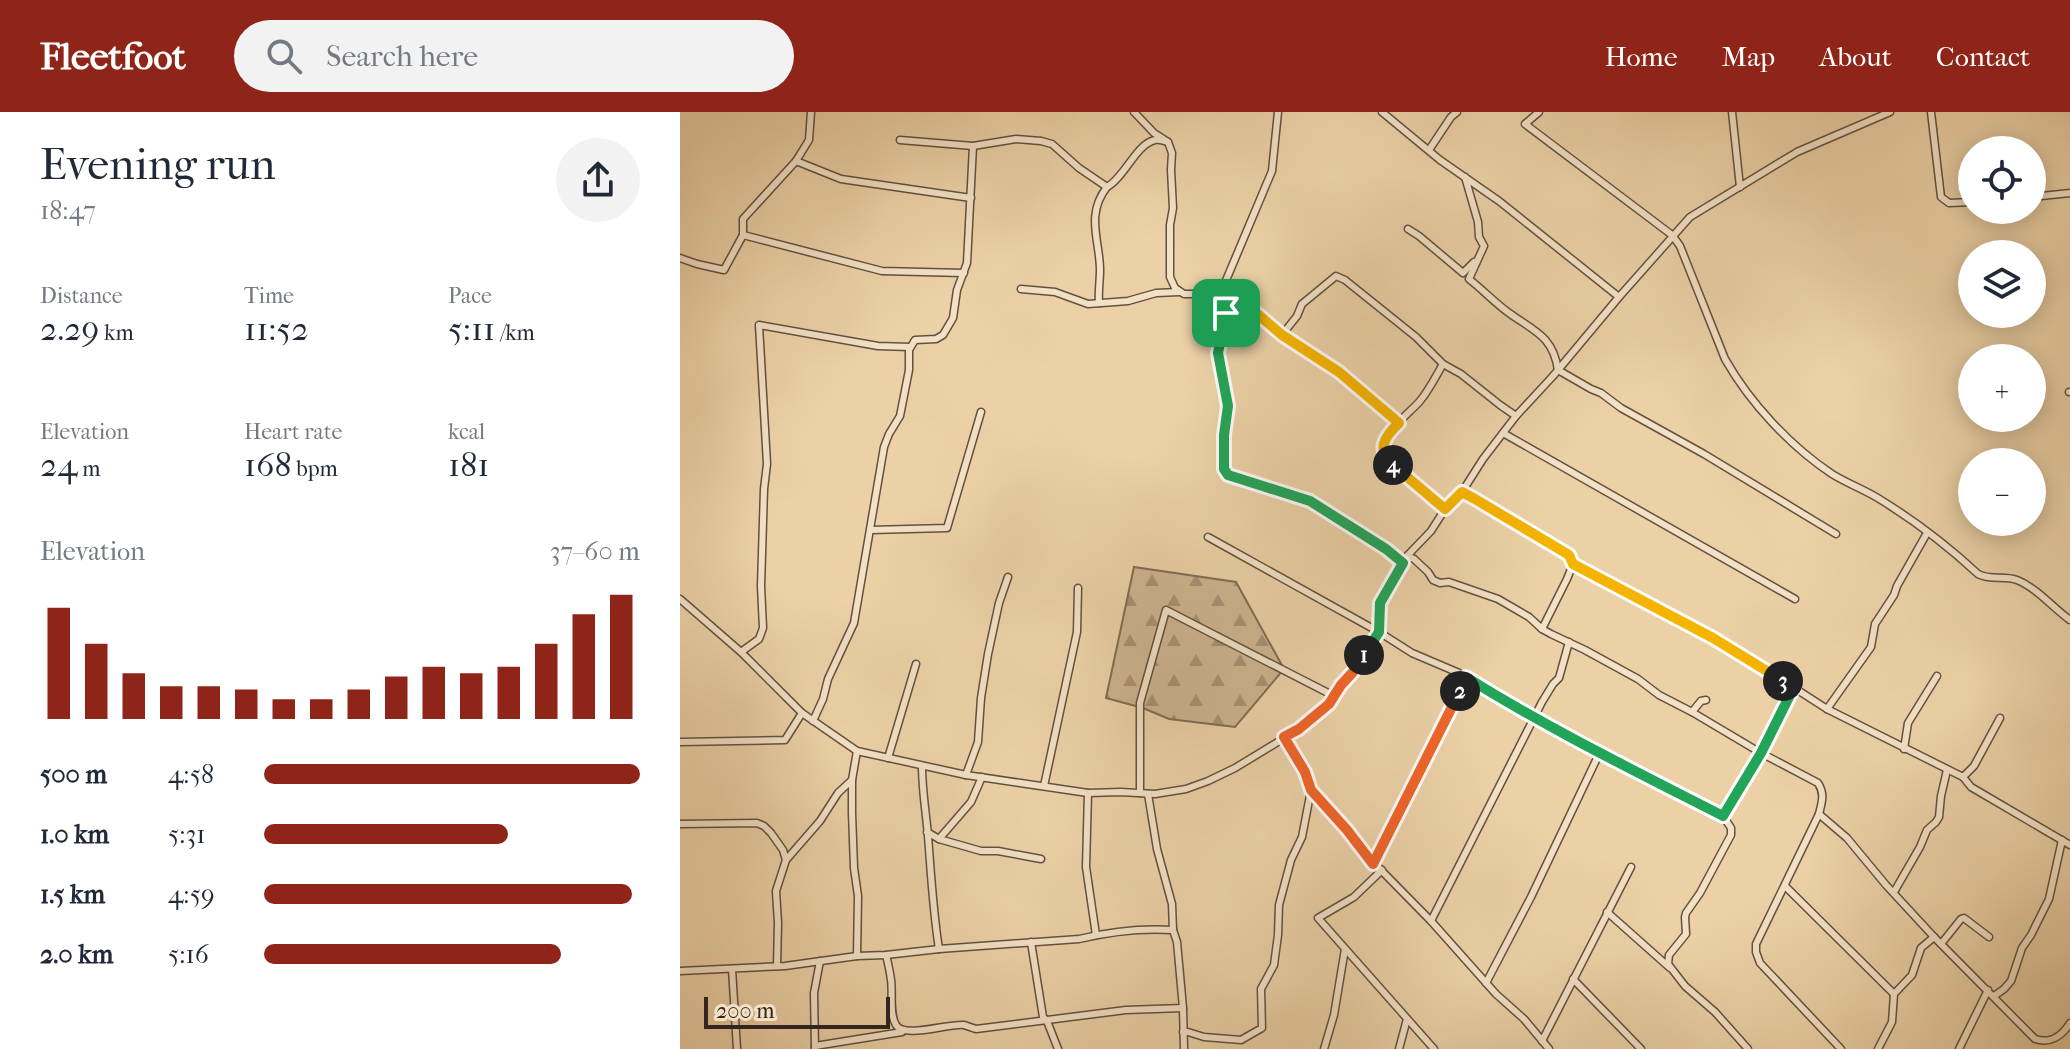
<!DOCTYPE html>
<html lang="en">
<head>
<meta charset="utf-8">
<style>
  body { margin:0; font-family:"IM FELL French Canon",serif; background:#f2f2f3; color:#1f2937; height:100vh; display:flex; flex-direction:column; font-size:30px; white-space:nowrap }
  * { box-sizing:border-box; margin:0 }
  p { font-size:26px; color:#747a83 }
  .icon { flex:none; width:44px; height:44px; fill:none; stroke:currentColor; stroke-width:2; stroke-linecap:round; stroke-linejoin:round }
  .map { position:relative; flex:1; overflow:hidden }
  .sheet { display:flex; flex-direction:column; background:#fff; width:680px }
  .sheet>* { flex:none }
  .buttons { position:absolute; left:1278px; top:24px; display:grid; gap:16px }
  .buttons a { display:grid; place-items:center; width:88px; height:88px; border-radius:50%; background:#fff; box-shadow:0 4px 20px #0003; font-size:40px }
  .scale { position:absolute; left:24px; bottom:20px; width:186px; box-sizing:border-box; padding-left:8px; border:4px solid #34261e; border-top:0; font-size:22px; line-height:28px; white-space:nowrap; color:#34261e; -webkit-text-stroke:6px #f3e1c6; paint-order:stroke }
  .pin { position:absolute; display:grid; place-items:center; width:68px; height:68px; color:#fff; margin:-34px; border-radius:16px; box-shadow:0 4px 12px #0006 }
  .km { position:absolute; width:40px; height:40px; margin:-20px; border-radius:50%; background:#222; color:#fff; font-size:22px; line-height:40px; text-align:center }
  .round { display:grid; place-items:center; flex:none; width:84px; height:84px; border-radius:42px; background:#f2f2f3 }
  .summary { display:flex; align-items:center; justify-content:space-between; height:136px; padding:0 40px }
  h1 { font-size:44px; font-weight:600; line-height:60px }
  .stats { display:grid; grid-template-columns:repeat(3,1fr); gap:12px; height:136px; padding:8px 40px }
  .stats div { display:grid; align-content:center }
  .stats b { font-size:34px; font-weight:600 }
  .stats small { font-size:22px; font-weight:400 }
  .stats p { font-size:22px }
  .chart { height:224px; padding:16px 40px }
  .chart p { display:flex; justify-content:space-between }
  .chart svg { width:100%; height:144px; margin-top:8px; stroke:#8f2418; stroke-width:6 }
  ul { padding:0 40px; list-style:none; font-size:26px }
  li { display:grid; grid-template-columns:128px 96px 1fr; align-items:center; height:60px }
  li i { height:20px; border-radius:10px; background:#8f2418 }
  header { display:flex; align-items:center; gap:48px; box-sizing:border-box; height:112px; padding:0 40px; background:#8f2418; color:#fff }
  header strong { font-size:38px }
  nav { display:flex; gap:44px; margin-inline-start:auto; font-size:28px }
  .search { width:560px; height:72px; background:#f2f2f3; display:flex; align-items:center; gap:20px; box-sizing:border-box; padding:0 28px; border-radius:44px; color:#747a83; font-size:30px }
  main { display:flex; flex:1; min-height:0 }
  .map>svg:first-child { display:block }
  .forest { fill:url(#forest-firs); stroke:#806d57; stroke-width:2 }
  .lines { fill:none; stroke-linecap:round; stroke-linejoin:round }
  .street-casing { stroke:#625140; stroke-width:9 }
  .street { stroke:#f3e1c6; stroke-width:6 }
  .split-1-casing { stroke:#fff; stroke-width:16 }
  .split-2-casing { stroke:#fff; stroke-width:16 }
  .split-3-casing { stroke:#fff; stroke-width:16 }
  .split-4-casing { stroke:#fff; stroke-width:16 }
  .split-5-casing { stroke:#fff; stroke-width:16 }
  .split-1 { stroke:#22a559; stroke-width:10 }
  .split-2 { stroke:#f0652b; stroke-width:10 }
  .split-3 { stroke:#22a559; stroke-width:10 }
  .split-4 { stroke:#f5b400; stroke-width:10 }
  .split-5 { stroke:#f5b400; stroke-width:10 }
</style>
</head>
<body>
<header>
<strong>Fleetfoot</strong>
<div class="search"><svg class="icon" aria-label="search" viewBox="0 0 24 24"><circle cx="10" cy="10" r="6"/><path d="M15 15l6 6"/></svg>Search here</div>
<nav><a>Home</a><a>Map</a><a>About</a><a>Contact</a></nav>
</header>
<main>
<section class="sheet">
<div class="summary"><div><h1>Evening run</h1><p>18:47</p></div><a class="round"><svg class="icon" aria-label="share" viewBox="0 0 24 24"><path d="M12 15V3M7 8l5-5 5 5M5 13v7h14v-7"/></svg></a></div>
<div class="stats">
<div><p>Distance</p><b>2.29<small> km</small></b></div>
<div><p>Time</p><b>11:52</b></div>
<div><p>Pace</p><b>5:11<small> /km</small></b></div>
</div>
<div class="stats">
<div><p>Elevation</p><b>24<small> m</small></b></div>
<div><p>Heart rate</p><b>168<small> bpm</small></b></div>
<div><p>kcal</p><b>181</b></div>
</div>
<div class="chart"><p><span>Elevation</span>37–60 m</p>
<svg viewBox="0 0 160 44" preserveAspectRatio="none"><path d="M5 44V10M15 44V21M25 44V30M35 44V34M45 44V34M55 44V35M65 44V38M75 44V38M85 44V35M95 44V31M105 44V28M115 44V30M125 44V28M135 44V21M145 44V12M155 44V6"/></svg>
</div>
<ul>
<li><b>500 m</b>4:58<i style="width:100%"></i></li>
<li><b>1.0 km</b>5:31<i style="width:65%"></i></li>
<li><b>1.5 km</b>4:59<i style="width:98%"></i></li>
<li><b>2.0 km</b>5:16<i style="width:79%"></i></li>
</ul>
</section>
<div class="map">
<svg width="1390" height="937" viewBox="0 0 1390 937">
  <defs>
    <pattern id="forest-firs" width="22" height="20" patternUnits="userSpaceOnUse" patternTransform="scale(2)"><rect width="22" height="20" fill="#cdb490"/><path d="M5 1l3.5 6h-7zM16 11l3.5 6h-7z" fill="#a79275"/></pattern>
  </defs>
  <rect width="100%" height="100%" fill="#ecd1a7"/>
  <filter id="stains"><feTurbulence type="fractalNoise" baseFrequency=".0025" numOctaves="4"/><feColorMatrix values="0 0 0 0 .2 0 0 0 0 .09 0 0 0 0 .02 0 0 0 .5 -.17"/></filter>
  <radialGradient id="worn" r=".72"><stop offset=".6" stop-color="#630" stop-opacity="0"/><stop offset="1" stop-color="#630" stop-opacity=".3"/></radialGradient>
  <polygon class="forest" points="454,455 556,470 604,557 555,615 489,607 463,596 426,586"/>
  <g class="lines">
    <g class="street-casing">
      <g id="street">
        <polyline points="454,0 474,21 488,30 492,41 491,58 493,96 490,113 490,165 495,176 504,182 523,182 539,185"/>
        <polyline points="598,0 592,59 539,185 546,201 538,241 548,294 544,323 544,357 548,363 630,389 706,437 723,451"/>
        <polyline points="702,0 760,48 819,89 939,185"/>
        <path d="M 859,0 L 845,12 L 992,123 L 1000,134 L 1045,247 C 1070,291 1110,334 1152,362 C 1168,372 1186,378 1201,388 C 1235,409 1269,435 1298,462 C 1311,469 1324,463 1337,468 C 1357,476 1373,496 1390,508"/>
        <polyline points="1052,0 1060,75"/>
        <polyline points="1251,0 1261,85 1269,91 1292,90"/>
        <path d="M 220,28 L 293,34 L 336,27 L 361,29 L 372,32 L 399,56 L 427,75 C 445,65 456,32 475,28 C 478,27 485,29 488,30"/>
        <polyline points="749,38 771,5 777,0"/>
        <polyline points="116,49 161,67 291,86"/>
        <path d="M 785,65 L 798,110 L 799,125 L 804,134 L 789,167 C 803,178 815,191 829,201 C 854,219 873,224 878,258 L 911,277 L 921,281 L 941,296 L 1024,342 L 1156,422"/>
        <polyline points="1352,85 1390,81"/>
        <polyline points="728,117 739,124 783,161 794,150"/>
        <polyline points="63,123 202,159 284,161"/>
        <polyline points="0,146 17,152 44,158 63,123 63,107 116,49 129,28 131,0"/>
        <polyline points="341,177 375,180 408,192 448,189 476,181 499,180"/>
        <path d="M 419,191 C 418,180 420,170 420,158 C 420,129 405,103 427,75"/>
        <polyline points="546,201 550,195 574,199 602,223 674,271 719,311"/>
        <polyline points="602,223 617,204 622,192 656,164 665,168 736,225 763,252 781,262 820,293 836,304"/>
        <path d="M 763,252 C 756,264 749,278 740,289 C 729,302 696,325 704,344 C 709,353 754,387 765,397"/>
        <polyline points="1389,280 1390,280"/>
        <polyline points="823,321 1115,487"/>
        <polyline points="782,380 889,443 893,452 1060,541 1147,597 1283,665 1294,654 1320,606"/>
        <polyline points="190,418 267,416 301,300"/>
        <polyline points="528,425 699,520 732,541 779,561 819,586 830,590 919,642 1043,704 1051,716 1051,723 1020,781 1006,801 1005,805 1006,822 989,843 988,852 1005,874 1035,900 1068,937"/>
        <polyline points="727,444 734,447 748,460 753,468 760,471 769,470 818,487 849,505 862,517 871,522 905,538 958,567 979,583 1012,600 1021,589 1026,588"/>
        <polyline points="0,487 61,540 122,601 177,639 286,663 408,681 441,680 475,682 506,677 528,669 555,656 619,617 649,592 661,573 673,560 699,520 700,491 727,444 751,419 765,397 782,380 803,347 836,304 873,264 939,185 1010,105 1117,40 1210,0"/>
        <polyline points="862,517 887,467 893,452"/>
        <polyline points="61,540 79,527 83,516 81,474 84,377 87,352 79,213 198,234 230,235"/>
        <path d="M 1114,575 L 1081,641 L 1138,671 C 1145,682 1142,690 1139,702 L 1076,832 L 1076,840 L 1080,851 L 1161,937"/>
        <polyline points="1147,597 1191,535 1195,512 1214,483 1217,474 1247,421"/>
        <polyline points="1012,600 1081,641 1043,704"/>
        <polyline points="133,609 143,587 148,567 174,511 204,335 209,322 220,304 229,258 229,238 235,228 256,227 263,223 273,206 277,178 287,151 293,34"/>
        <polyline points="604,625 625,660 631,678 667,718 693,752 696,753 751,809 816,882 844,907 869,937"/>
        <polyline points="0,630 105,628 122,601"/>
        <polyline points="1224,637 1228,611 1257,564"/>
        <polyline points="208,646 236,552"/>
        <path d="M 242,654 C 242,678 246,700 248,724 C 251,762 253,799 259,837"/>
        <polyline points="286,663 298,630 301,586 308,542 319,491 328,465"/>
        <polyline points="1283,665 1291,675 1390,733"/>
        <polyline points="364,674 397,520 398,476"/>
        <polyline points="408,681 406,755 416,823"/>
        <polyline points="460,681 460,591 486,498 654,584"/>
        <polyline points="468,682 477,737 492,792 493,818 497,830 503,896 504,937"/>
        <path d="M 1139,702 L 1167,726 L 1206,773 L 1254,825 L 1355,927 C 1370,932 1382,924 1390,911"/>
        <polyline points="0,712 77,711 84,714 91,721 103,738 106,748 96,779 98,811 97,854"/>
        <polyline points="247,720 259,727 291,690 302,665"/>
        <polyline points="259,727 301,739 318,739 361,747"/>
        <polyline points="106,748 140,709 158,681 172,668"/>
        <polyline points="693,752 764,613 786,565"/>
        <polyline points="702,758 674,785 638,806 754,937"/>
        <polyline points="1105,774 1214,882"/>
        <polyline points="1214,780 1240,735 1247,718 1256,710 1259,705 1261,684 1267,658"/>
        <polyline points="927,800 990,856"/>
        <polyline points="751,809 862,590 873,572 879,566 889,530"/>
        <polyline points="351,830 363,905 367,909 378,937"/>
        <polyline points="1261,832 1281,807 1284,806 1309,825"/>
        <path d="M 206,843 C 208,851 210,860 211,868 C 213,882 209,901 216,913 C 224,927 269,911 284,913 C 285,913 295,917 296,917 L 446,898 L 503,896"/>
        <polyline points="177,844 178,784 174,756 172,701 172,668 177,639"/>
        <polyline points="52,857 57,937"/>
        <path d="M 0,859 L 105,854 L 177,844 L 206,843 L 259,837 L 399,827 C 428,820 463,816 493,818"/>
        <polyline points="893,867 961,937"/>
        <polyline points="806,871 851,785 919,642"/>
        <polyline points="1314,884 1324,877 1331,869 1342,836 1351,823 1369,787 1382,728"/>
        <polyline points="503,920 508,920 524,925 561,928 582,916 581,877 594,853 598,823 599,793 611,748 622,725 631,678"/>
        <polyline points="862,929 951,755"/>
        <polyline points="135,934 222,920"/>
        <polyline points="135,937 134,881 140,849"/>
        <polyline points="644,937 654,903 665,837"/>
        <polyline points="719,937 727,907"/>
        <polyline points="1198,937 1212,910 1214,882 1232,863 1241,836 1254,825"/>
        <polyline points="1279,937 1308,878"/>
      </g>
    </g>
    <use href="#street" class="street"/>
  </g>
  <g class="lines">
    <g class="split-1-casing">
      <polyline id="split-1" points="546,201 538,241 548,294 544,323 544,357 548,363 630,389 706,437 723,451 700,491 699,520 684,543"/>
    </g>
    <g class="split-2-casing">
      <polyline id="split-2" points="684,543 673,560 661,573 649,592 619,617 604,625 625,660 631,678 667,718 693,752 780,579"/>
    </g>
    <g class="split-3-casing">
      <path id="split-3" d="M 780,579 L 786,565 C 869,617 957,660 1043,704 L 1081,641 L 1114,575 L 1103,569"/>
    </g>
    <g class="split-4-casing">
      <polyline id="split-4" points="713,353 765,397 782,380 795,387 889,443 893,452 1033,526 1103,569"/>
    </g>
    <g class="split-5-casing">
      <path id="split-5" d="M 546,201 L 550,195 L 574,199 L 602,223 L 659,260 L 719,311 C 704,325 696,338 713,353"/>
    </g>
    <use href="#split-1" class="split-1"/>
    <use href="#split-2" class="split-2"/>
    <use href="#split-3" class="split-3"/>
    <use href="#split-4" class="split-4"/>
    <use href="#split-5" class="split-5"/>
  </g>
  <rect width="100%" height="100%" filter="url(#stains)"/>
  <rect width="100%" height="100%" fill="url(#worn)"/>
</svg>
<div class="buttons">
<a><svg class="icon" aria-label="locate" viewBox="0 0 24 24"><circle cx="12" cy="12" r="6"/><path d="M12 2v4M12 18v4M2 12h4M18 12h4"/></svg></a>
<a><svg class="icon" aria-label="layers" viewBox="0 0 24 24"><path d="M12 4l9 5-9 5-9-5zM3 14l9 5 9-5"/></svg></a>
<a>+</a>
<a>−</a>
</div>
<div class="scale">200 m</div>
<div class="pin" style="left:546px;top:201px;background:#1e9e55"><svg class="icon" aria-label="arrive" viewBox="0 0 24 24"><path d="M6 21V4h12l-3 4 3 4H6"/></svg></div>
<b class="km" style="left:684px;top:543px">1</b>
<b class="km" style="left:780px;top:579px">2</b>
<b class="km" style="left:1103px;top:569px">3</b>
<b class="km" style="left:713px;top:353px">4</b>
</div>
</main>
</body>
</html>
